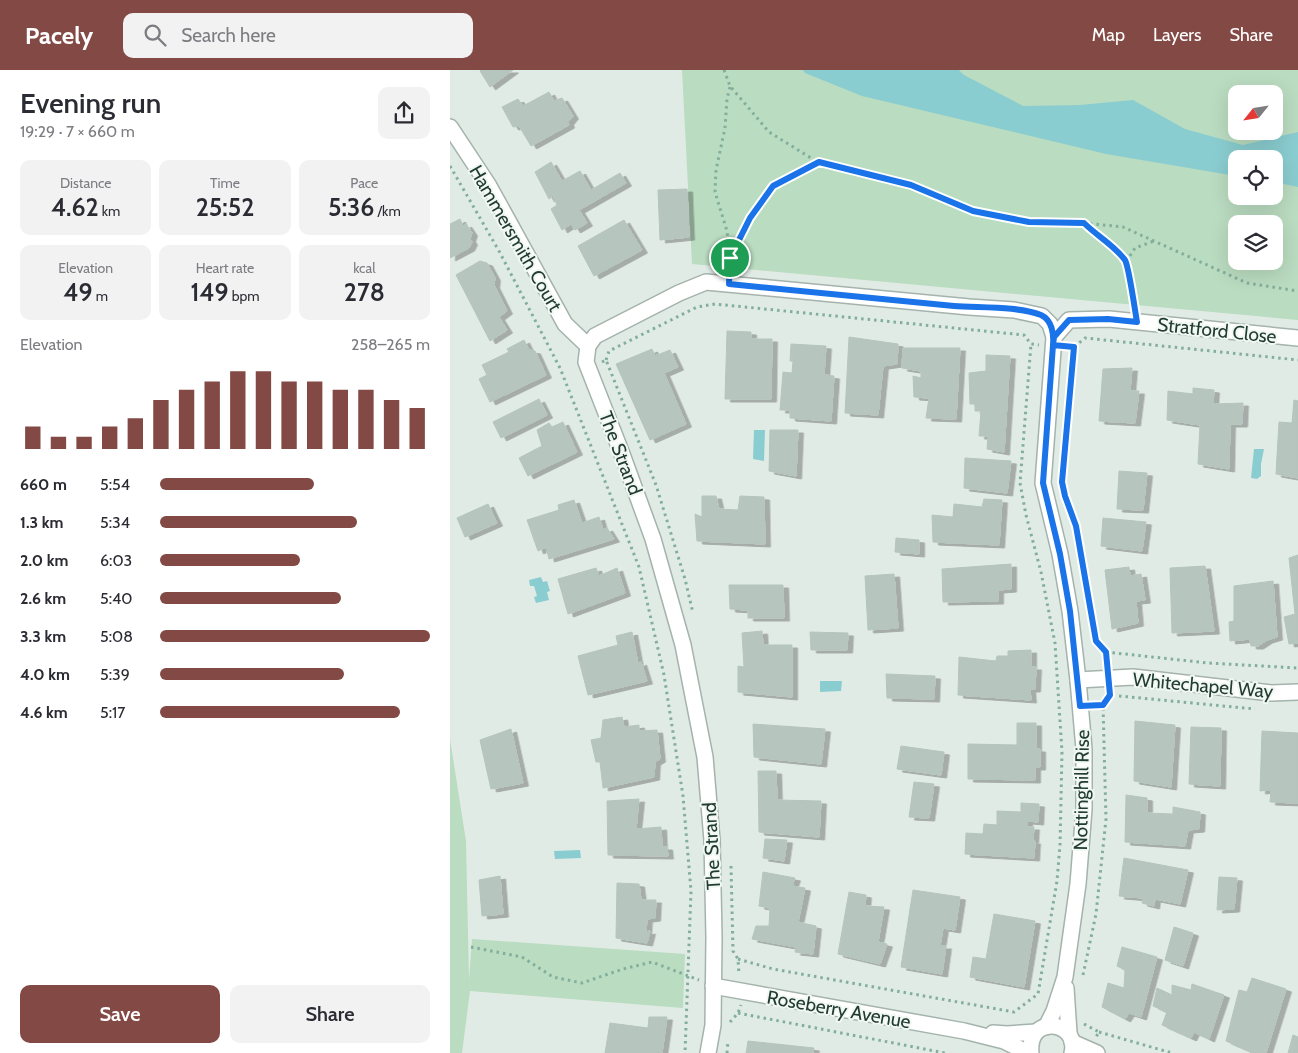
<!DOCTYPE html>
<html lang="en">
<head>
<meta charset="utf-8">
<style>
  body { margin:0; font-family:Cabin,sans-serif; background:#f2f2f3; color:#2b2b33; height:100vh; display:flex; flex-direction:column; font-size:19px; white-space:nowrap }
  * { box-sizing:border-box; margin:0 }
  p { font-size:16px; color:#7c7c81 }
  .icon { flex:none; width:28px; height:28px; fill:none; stroke:currentColor; stroke-width:2; stroke-linecap:round; stroke-linejoin:round }
  .map { position:relative; flex:1; overflow:hidden }
  .panel { display:flex; flex-direction:column; background:#fff; width:450px }
  .panel>* { flex:none }
  .needle { width:32px; rotate:240deg }
  .controls { position:absolute; left:778px; top:15px; display:grid; gap:10px }
  .controls a { display:grid; place-items:center; width:55px; height:55px; border-radius:10px; background:#fff; box-shadow:0 5px 20px #0002; font-size:25px }
  .pin { position:absolute; display:grid; place-items:center; width:42px; height:42px; color:#fff; margin:-21px; border:2px solid #fff; border-radius:50%; box-shadow:0 1px 5px #0007 }
  .round { display:grid; place-items:center; flex:none; width:52px; height:52px; border-radius:10px; background:#f2f2f3 }
  .overview { display:flex; align-items:center; justify-content:space-between; height:85px; padding:0 20px }
  h1 { font-size:28px; font-weight:600; line-height:38px }
  .stats { display:grid; grid-template-columns:repeat(3,1fr); gap:8px; height:85px; padding:5px 20px }
  .stats div { display:grid; align-content:center; border-radius:10px; background:#f2f2f3; text-align:center }
  .stats b { font-size:25px; font-weight:600 }
  .stats small { font-size:14px; font-weight:400 }
  .stats p { font-size:14px }
  .chart { height:140px; padding:10px 20px }
  .chart p { display:flex; justify-content:space-between }
  .chart svg { width:100%; height:90px; margin-top:5px; stroke:#834a45; stroke-width:6 }
  .button { display:flex; gap:10px; margin-top:auto; padding:10px 20px }
  .button a { flex:1; height:58px; border-radius:10px; background:#834a45; color:#fff; font-size:20px; font-weight:600; line-height:58px; text-align:center }
  .button a+a { background:#f2f2f3; color:#2b2b33 }
  ul { padding:0 20px; list-style:none; font-size:16px }
  li { display:grid; grid-template-columns:80px 60px 1fr; align-items:center; height:38px }
  li i { height:12px; border-radius:6px; background:#834a45 }
  header { display:flex; align-items:center; gap:30px; box-sizing:border-box; height:70px; padding:0 25px; background:#834a45; color:#fff }
  header strong { font-size:24px }
  nav { display:flex; gap:28px; margin-inline-start:auto; font-size:18px }
  .search { width:350px; height:45px; background:#f2f2f3; display:flex; align-items:center; gap:12px; box-sizing:border-box; padding:0 18px; border-radius:10px; color:#7c7c81; font-size:19px }
  main { display:flex; flex:1; min-height:0 }
  .map>svg:first-child { display:block }
  .green { fill:#badcc0; fill-rule:evenodd }
  .water { fill:#8acdd0 }
  .building { fill:#b6c6be; stroke:#b4c5bc; filter:url(#shadow) }
  .lines { fill:none; stroke-linecap:round; stroke-linejoin:round }
  .minor-casing { stroke:#a4b3ac; stroke-width:18 }
  .path { stroke:#82ae9c; stroke-width:3; stroke-dasharray:2.5 4; stroke-linecap:butt }
  .minor { stroke:#fff; stroke-width:15 }
  .route-casing { stroke:#fff; stroke-width:10 }
  .route { stroke:#1a73e8; stroke-width:6 }
  .labels { text-anchor:middle; stroke-width:4; stroke-linejoin:round; paint-order:stroke }
  .street-label { font-size:19px; fill:#223c32; stroke:#f1f8f4 }
</style>
</head>
<body>
<header>
<strong>Pacely</strong>
<div class="search"><svg class="icon" aria-label="search" viewBox="0 0 24 24"><circle cx="10" cy="10" r="6"/><path d="M15 15l6 6"/></svg>Search here</div>
<nav><a>Map</a><a>Layers</a><a>Share</a></nav>
</header>
<main>
<section class="panel">
<div class="overview"><div><h1>Evening run</h1><p>19:29 · 7 × 660 m</p></div><a class="round"><svg class="icon" aria-label="share" viewBox="0 0 24 24"><path d="M12 15V3M7 8l5-5 5 5M5 13v7h14v-7"/></svg></a></div>
<div class="stats">
<div><p>Distance</p><b>4.62<small> km</small></b></div>
<div><p>Time</p><b>25:52</b></div>
<div><p>Pace</p><b>5:36<small> /km</small></b></div>
</div>
<div class="stats">
<div><p>Elevation</p><b>49<small> m</small></b></div>
<div><p>Heart rate</p><b>149<small> bpm</small></b></div>
<div><p>kcal</p><b>278</b></div>
</div>
<div class="chart"><p><span>Elevation</span>258–265 m</p>
<svg viewBox="0 0 160 44" preserveAspectRatio="none"><path d="M5 44V33M15 44V38M25 44V38M35 44V33M45 44V29M55 44V20M65 44V15M75 44V11M85 44V6M95 44V6M105 44V11M115 44V11M125 44V15M135 44V15M145 44V20M155 44V24"/></svg>
</div>
<ul>
<li><b>660 m</b>5:54<i style="width:57%"></i></li>
<li><b>1.3 km</b>5:34<i style="width:73%"></i></li>
<li><b>2.0 km</b>6:03<i style="width:52%"></i></li>
<li><b>2.6 km</b>5:40<i style="width:67%"></i></li>
<li><b>3.3 km</b>5:08<i style="width:100%"></i></li>
<li><b>4.0 km</b>5:39<i style="width:68%"></i></li>
<li><b>4.6 km</b>5:17<i style="width:89%"></i></li>
</ul>
<div class="button"><a>Save</a><a>Share</a></div>
</section>
<div class="map">
<svg width="848" height="983" viewBox="0 0 848 983">
  <defs>
    <filter id="shadow"><feDropShadow dx="5.5" dy="3" stdDeviation="0" flood-color="#0004"/></filter>
  </defs>
  <rect width="100%" height="100%" fill="#e1ebe6"/>
  <g class="green">
    <path d="M 232,0 L 848,0 L 848,250 L 242,194 ZM 786,24 L 824,24 L 824,61 L 786,61 ZM 786,89 L 824,89 L 824,126 L 786,126 ZM 786,154 L 824,154 L 824,191 L 786,191 Z"/>
    <polygon points="0,669 16,771 19,910 22,869 235,884 233,938 20,921 12,983 0,983"/>
  </g>
  <g class="water">
    <polygon points="353,0 509,0 514,5 573,36 630,35 683,30 735,59 793,75 848,62 848,117 824,112 824,89 786,89 786,106 656,84 412,26 355,3"/>
    <polygon points="304,360 315,360 314,391 303,389"/>
    <polygon points="804,379 814,379 811,394 811,406 807,409 801,408"/>
    <polygon points="91,507 93,512 97,511 100,521 97,522 99,530 86,533 84,527 87,526 84,516 80,516 79,510"/>
    <polygon points="370,611 392,611 391,621 370,622"/>
    <polygon points="130,780 131,788 105,789 104,781"/>
  </g>
  <g class="building">
    <polygon points="31,0 63,0 40,17 30,1"/>
    <polygon points="99,22 104,31 112,28 123,46 118,52 119,55 81,76 69,56 63,57 52,37 68,29 73,36"/>
    <polygon points="101,92 112,111 130,101 141,120 170,103 176,113 129,140 137,153 125,160 121,154 112,160 101,139 107,135 103,126 99,129 85,102"/>
    <polygon points="237,119 239,167 210,170 208,120"/>
    <polygon points="10,149 13,156 16,154 22,163 20,169 22,172 19,178 0,188 0,154"/>
    <polygon points="174,150 192,180 144,206 128,176"/>
    <polygon points="30,191 37,193 45,208 44,215 57,241 49,247 57,260 40,271 6,205"/>
    <polygon points="277,261 301,262 301,269 322,269 321,329 275,329"/>
    <polygon points="399,267 448,274 447,294 433,296 428,345 395,343"/>
    <polygon points="74,270 79,280 85,281 96,305 40,332 29,309 37,305 32,295 59,282 57,279"/>
    <polygon points="341,274 376,276 374,305 384,306 381,351 340,348 340,340 330,340 333,302 342,303 343,291 340,291"/>
    <polygon points="453,278 510,278 506,349 476,348 479,328 464,327 463,306 471,308 471,301 452,298"/>
    <polygon points="202,279 205,286 220,280 228,297 214,303 236,354 200,370 166,294"/>
    <polygon points="536,285 560,286 554,382 537,379 538,366 529,366 531,341 525,341 525,334 520,334 519,303 536,301"/>
    <polygon points="682,298 680,321 689,321 685,353 649,351 653,299"/>
    <polygon points="743,318 764,320 763,334 793,333 792,354 780,354 779,399 748,394 750,355 717,350 718,321 743,324"/>
    <polygon points="89,329 97,345 51,368 43,352"/>
    <polygon points="844,330 848,331 848,408 826,404 829,352 842,353"/>
    <polygon points="113,352 127,382 78,406 69,388 92,376 87,360 99,353 102,357"/>
    <polygon points="320,360 348,360 346,406 319,401"/>
    <polygon points="515,388 561,391 557,423 514,418"/>
    <polygon points="669,401 697,403 693,440 667,439"/>
    <polygon points="252,426 266,426 269,439 288,440 290,426 314,427 315,474 247,471 245,444 252,447"/>
    <polygon points="534,429 552,430 549,475 483,472 482,445 503,447 504,434 532,437"/>
    <polygon points="124,430 132,453 149,447 153,460 157,458 164,469 99,489 96,477 88,481 77,450 109,440 108,435"/>
    <polygon points="38,434 47,453 15,467 7,448"/>
    <polygon points="653,448 696,452 692,481 651,476"/>
    <polygon points="446,468 469,470 469,484 445,482"/>
    <polygon points="848,485 848,573 839,574 834,547 845,544 839,488"/>
    <polygon points="561,494 561,519 548,520 548,531 493,532 492,499"/>
    <polygon points="755,496 764,561 722,563 720,498"/>
    <polygon points="679,497 680,506 691,504 695,530 686,531 688,553 662,559 655,500"/>
    <polygon points="146,498 149,506 167,498 175,523 118,544 108,509"/>
    <polygon points="444,504 448,558 418,560 415,506"/>
    <polygon points="823,511 827,567 817,570 808,576 801,576 800,569 780,571 779,552 784,551 784,516"/>
    <polygon points="279,515 333,515 334,548 298,548 298,540 280,539"/>
    <polygon points="312,561 313,575 342,575 342,627 288,622 288,596 294,597 292,563"/>
    <polygon points="182,562 188,594 191,592 197,611 138,625 128,586 168,575 166,566"/>
    <polygon points="360,562 398,563 397,580 361,580"/>
    <polygon points="581,580 581,597 586,597 585,619 580,619 581,630 508,625 509,587 546,591 547,586 558,586 558,581"/>
    <polygon points="436,604 485,606 484,629 437,628"/>
    <polygon points="172,647 174,657 189,655 189,661 207,660 210,689 205,692 204,707 153,718 150,692 146,692 141,670 151,668 153,650"/>
    <polygon points="685,651 725,655 721,717 684,711"/>
    <polygon points="567,653 586,653 586,679 590,679 590,697 585,697 585,710 518,709 518,674 567,675"/>
    <polygon points="303,654 375,659 371,694 304,687"/>
    <polygon points="741,657 771,658 770,716 739,714"/>
    <polygon points="61,659 73,713 41,719 30,670"/>
    <polygon points="812,661 848,663 848,733 820,732 821,720 810,721"/>
    <polygon points="451,676 494,682 491,705 447,699"/>
    <polygon points="308,701 326,701 327,730 371,731 369,767 309,762"/>
    <polygon points="464,712 484,714 479,748 459,747"/>
    <polygon points="676,725 697,728 697,743 723,744 723,737 750,742 749,759 738,760 735,776 675,772"/>
    <polygon points="189,729 186,759 211,757 212,777 217,777 218,786 158,785 157,731"/>
    <polygon points="571,733 589,734 588,752 577,751 577,757 584,757 583,770 576,771 585,771 584,788 515,784 516,763 533,764 534,754 547,755 547,741 571,742"/>
    <polygon points="315,769 337,770 334,791 313,788"/>
    <polygon points="674,788 738,800 730,834 705,829 704,836 692,833 693,828 669,826"/>
    <polygon points="313,802 345,808 342,816 355,818 348,852 366,856 363,884 345,882 346,877 302,869 306,856 319,856 320,838 309,836"/>
    <polygon points="50,806 53,844 32,846 29,810"/>
    <polygon points="769,807 787,808 784,839 767,840"/>
    <polygon points="167,813 189,814 191,830 206,830 205,848 197,849 196,862 200,861 197,873 166,868"/>
    <polygon points="463,820 510,827 505,860 493,858 490,876 496,876 492,904 451,897"/>
    <polygon points="399,822 416,825 415,836 434,837 428,872 437,874 430,894 388,884"/>
    <polygon points="544,844 585,851 574,917 520,907 523,887 536,889"/>
    <polygon points="724,857 743,863 733,896 715,890"/>
    <polygon points="672,877 707,887 691,947 679,943 675,949 652,937 658,913 674,918 675,900 667,896"/>
    <polygon points="802,908 836,919 816,983 804,983 776,971 789,920 797,922"/>
    <polygon points="742,914 774,925 759,969 744,962 741,968 712,955 717,942 703,936 707,918 722,925 722,915 741,920"/>
    <polygon points="199,947 217,947 212,983 155,983 160,953 198,958"/>
    <polygon points="843,965 848,967 848,983 838,983"/>
    <polygon points="298,971 364,978 363,983 296,983"/>
  </g>
  <g class="lines">
    <g class="minor-casing">
      <g id="minor">
        <polyline points="0,57 39,116 115,254 138,276"/>
        <polyline points="604,267 619,250 659,249 848,268"/>
        <polyline points="628,610 683,607 821,623 848,622"/>
        <polyline points="263,916 514,961 554,971 578,983"/>
        <polyline points="616,918 619,963"/>
        <polyline points="543,963 557,964 586,962"/>
        <polyline points="622,972 647,983"/>
        <polyline points="258,983 263,955 264,867 262,770 255,687 233,575 203,469 172,384 136,292 138,276 145,266 229,223 256,212 519,237 564,240 592,246 600,254 604,267 593,413 610,484 620,541 628,610 634,679 634,739 628,814 615,907 604,941 596,957"/>
        <path d="M 581,983 C 577,943 630,951 622,983"/>
      </g>
    </g>
    <g class="path">
      <polyline points="274,0 280,16 319,62 369,93 461,115 523,141 579,151 634,153 673,157 797,213 848,221"/>
      <polyline points="280,17 277,29 275,58 266,100 265,122 277,161 280,187"/>
      <polyline points="0,96 49,181 110,298 189,497 214,605 233,726 241,821 235,983"/>
      <path d="M 635,153 C 648,167 663,178 676,192"/>
      <polyline points="280,200 280,188 300,148 323,116 368,93"/>
      <polyline points="684,236 676,192 685,178 704,171"/>
      <polyline points="618,276 624,277 635,268 848,290"/>
      <polyline points="624,277 612,412 615,426 627,456 646,571 656,582 657,593"/>
      <polyline points="156,290 159,281 247,237 265,234 574,265 581,274 589,275"/>
      <polyline points="152,292 156,290 206,415 235,509 243,543"/>
      <polyline points="656,582 758,593 848,598"/>
      <polyline points="669,626 805,639"/>
      <polyline points="644,635 653,635 660,624"/>
      <polyline points="281,796 283,881 288,889 289,905"/>
      <polyline points="21,877 72,887 103,907 132,913 173,899 202,892 249,910"/>
      <polyline points="288,889 323,899 564,942 588,924 607,811 610,775 612,682 605,573 591,502 576,445 570,413 581,274"/>
      <polyline points="633,905 646,844 656,749 653,635"/>
      <polyline points="288,943 495,983"/>
      <polyline points="280,952 288,943 291,935"/>
      <polyline points="634,954 649,962 646,967"/>
      <polyline points="649,962 722,983"/>
      <polyline points="277,983 278,971"/>
    </g>
    <use href="#minor" class="minor"/>
  </g>
  <g class="lines">
    <g class="route-casing">
      <path id="route" d="M 280,188 L 279,214 C 354,222 429,229 504,236 C 529,238 568,236 591,245 C 602,250 604,264 603,275 L 593,413 L 610,484 L 620,541 L 630,636 L 653,635 L 660,625 L 656,582 L 646,571 L 626,456 L 615,426 L 612,412 L 624,277 L 603,275 L 604,267 L 619,250 L 658,249 L 687,252 C 685,241 679,197 675,190 C 664,175 647,166 634,153 L 579,152 L 523,141 L 461,115 L 369,92 L 323,116 L 300,148 L 280,188"/>
    </g>
    <use href="#route" class="route"/>
  </g>
  <g class="labels">
    <g class="street-label">
      <text transform="translate(66 168) rotate(60)" y="7">Hammersmith Court</text>
      <text transform="translate(767 260) rotate(6)" y="7">Stratford Close</text>
      <text transform="translate(171 383) rotate(69)" y="7">The Strand</text>
      <text transform="translate(753 615) rotate(5)" y="7">Whitechapel Way</text>
      <text transform="translate(631 720) rotate(-89)" y="7">Nottinghill Rise</text>
      <text transform="translate(261 776) rotate(-93)" y="7">The Strand</text>
      <text transform="translate(389 939) rotate(10)" y="7">Roseberry Avenue</text>
    </g>
  </g>
</svg>
<div class="controls">
<a><svg class="needle" viewBox="-14 -14 28 28"><path d="M0-13l5 13h-10z" fill="#e53935"/><path d="M0 13l5-13h-10z" fill="#7c7c81"/></svg></a>
<a><svg class="icon" aria-label="locate" viewBox="0 0 24 24"><circle cx="12" cy="12" r="6"/><path d="M12 2v4M12 18v4M2 12h4M18 12h4"/></svg></a>
<a><svg class="icon" aria-label="layers" viewBox="0 0 24 24"><path d="M12 4l9 5-9 5-9-5zM3 14l9 5 9-5"/></svg></a>
</div>
<div class="pin" style="left:280px;top:188px;background:#1e9e55"><svg class="icon" aria-label="arrive" viewBox="0 0 24 24"><path d="M6 21V4h12l-3 4 3 4H6"/></svg></div>
</div>
</main>
</body>
</html>
